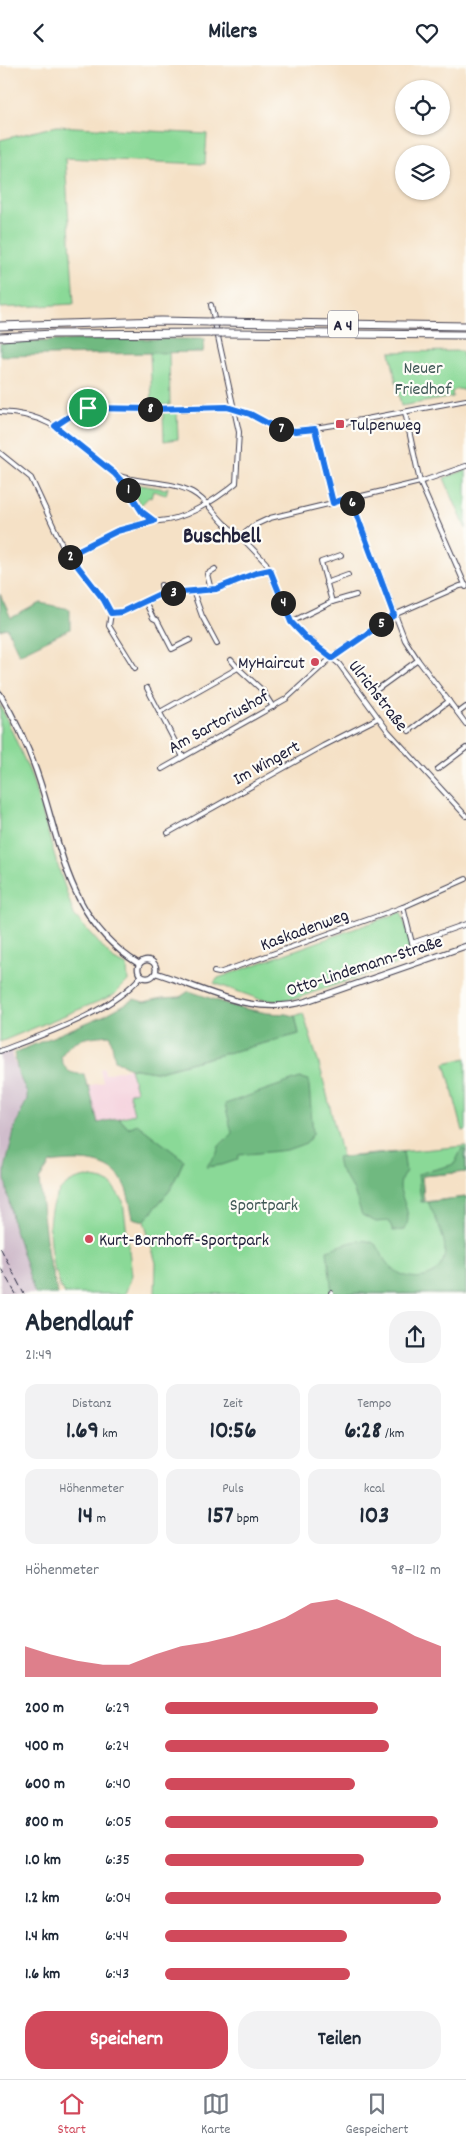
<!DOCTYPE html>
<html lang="de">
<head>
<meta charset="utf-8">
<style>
  body { margin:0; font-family:Dekko,sans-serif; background:#f2f2f3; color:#1f2937; height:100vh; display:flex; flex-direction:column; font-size:19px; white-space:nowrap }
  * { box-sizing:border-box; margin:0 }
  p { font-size:16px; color:#747a83 }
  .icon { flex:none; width:28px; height:28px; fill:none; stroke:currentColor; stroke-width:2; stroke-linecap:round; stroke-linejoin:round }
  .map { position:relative; height:1229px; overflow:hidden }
  .drawer { display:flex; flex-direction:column; background:#fff; flex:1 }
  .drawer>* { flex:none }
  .buttons { position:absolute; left:395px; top:15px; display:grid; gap:10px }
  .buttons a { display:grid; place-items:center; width:55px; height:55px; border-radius:50%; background:#fff; box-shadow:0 1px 4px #0004; font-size:25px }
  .pin { position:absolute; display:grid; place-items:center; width:42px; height:42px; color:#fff; margin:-21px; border:2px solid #fff; border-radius:50%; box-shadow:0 1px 5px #0007 }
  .km { position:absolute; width:25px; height:25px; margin:-12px; border-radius:50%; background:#222; color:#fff; font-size:14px; line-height:25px; text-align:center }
  .round { display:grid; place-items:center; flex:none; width:52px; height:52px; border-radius:20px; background:#f2f2f3 }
  .headline { display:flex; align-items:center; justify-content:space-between; height:85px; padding:0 25px }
  h1 { font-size:28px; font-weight:700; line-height:38px }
  .stats { display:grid; grid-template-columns:repeat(3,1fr); gap:8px; height:85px; padding:5px 25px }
  .stats div { display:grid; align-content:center; border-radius:12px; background:#f2f2f3; text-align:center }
  .stats b { font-size:25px; font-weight:700 }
  .stats small { font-size:14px; font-weight:400 }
  .stats p { font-size:14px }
  .chart { height:140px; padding:10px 25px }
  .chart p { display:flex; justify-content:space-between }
  .chart svg { width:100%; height:90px; margin-top:5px; fill:#d1495b; opacity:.7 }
  .cta { display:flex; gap:10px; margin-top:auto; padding:10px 25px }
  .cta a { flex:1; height:58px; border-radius:20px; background:#d1495b; color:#fff; font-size:20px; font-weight:700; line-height:58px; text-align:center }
  .cta a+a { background:#f2f2f3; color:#1f2937 }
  ul { padding:0 25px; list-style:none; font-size:16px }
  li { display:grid; grid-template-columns:80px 60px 1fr; align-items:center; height:38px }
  li i { height:12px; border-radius:6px; background:#d1495b }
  header { display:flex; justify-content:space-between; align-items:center; height:65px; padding:0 25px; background:#fff; font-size:22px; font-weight:700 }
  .menu { display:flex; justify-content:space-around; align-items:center; height:70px; border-top:1px solid #e0e1e3; background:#fff; font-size:14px; color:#747a83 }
  .menu a { display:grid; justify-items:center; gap:2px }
  .menu .on { color:#d1495b }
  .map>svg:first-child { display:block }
  .built { fill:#f4cfdc }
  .industrial { fill:#d0bdcc }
  .green { fill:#8ad997; stroke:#567e69 }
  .forest { fill:#6fb980; stroke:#486e5e }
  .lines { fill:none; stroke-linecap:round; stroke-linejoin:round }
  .minor-casing { stroke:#423f50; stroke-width:6 }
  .tertiary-casing { stroke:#423f50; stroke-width:7 }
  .motorway-casing { stroke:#423f50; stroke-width:9 }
  .minor { stroke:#fff; stroke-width:4 }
  .tertiary { stroke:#fff; stroke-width:4.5 }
  .motorway { stroke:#fff; stroke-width:7 }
  .rail { stroke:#22223b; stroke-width:1; stroke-dasharray:8 4; stroke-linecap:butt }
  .motorway-bridge-casing { stroke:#423f50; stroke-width:9; stroke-linecap:butt }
  .motorway-bridge { stroke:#fff; stroke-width:7 }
  .route-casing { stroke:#fff; stroke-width:10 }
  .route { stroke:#1a73e8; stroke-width:6 }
  .poi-dot { fill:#d1495b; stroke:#fdfcf7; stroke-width:2 }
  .labels { text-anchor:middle; stroke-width:4.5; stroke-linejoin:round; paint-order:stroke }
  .shield { fill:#fdfcf7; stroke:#646373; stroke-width:1 }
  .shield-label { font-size:16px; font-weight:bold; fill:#22223b }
  .park-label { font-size:18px; fill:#415957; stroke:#fdfcf7 }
  .poi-label { font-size:18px; fill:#22223b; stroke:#fdfcf7; text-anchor:start }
  .street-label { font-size:18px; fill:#22223b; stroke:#fdfcf7 }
  .district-label { font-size:22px; font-weight:bold; fill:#22223b; stroke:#fdfcf7 }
</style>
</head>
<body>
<header><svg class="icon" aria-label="back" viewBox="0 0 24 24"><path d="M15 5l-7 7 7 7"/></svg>Milers<svg class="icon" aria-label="heart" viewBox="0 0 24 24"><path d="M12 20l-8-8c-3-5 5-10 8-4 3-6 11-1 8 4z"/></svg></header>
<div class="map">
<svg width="466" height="1229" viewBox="0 0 466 1229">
  <rect width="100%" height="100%" fill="#fdfcf7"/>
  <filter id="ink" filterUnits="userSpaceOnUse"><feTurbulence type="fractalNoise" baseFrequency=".02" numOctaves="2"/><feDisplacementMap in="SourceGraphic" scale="10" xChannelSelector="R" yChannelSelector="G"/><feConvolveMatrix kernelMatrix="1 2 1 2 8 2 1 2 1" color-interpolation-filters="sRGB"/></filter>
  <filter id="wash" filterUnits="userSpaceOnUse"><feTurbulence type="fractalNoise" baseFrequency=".0096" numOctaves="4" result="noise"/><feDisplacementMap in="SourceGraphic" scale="20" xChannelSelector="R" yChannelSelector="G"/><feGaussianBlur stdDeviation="1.12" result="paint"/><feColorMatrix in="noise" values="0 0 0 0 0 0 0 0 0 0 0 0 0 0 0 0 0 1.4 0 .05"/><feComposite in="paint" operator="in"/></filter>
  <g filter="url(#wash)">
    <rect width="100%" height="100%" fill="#f5e1c6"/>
    <polygon class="built" points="104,1003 105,1009 130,1003 136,1027 129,1029 134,1049 98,1058 89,1021 103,1017 100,1004"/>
    <polygon class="industrial" points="12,985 12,991 27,1028 27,1034 15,1062 5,1102 5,1114 13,1159 35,1229 0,1229 0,989"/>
    <g class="green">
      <polygon points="57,61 207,69 205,99 65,93 74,239 0,243 0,75"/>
      <polygon points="462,286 466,304 466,325 457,324 452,327 453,332 401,341 390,287"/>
      <polygon points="150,287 169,287 170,340 152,341"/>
      <polygon points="163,347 177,347 178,374 164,376"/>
      <polygon points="466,405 466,464 444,413"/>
      <polygon points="134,417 136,417 135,419 165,424 168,422 166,430 153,426 151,433 149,432 141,440 130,424 130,419"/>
      <polygon points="0,639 31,710 56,795 74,850 114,895 127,901 128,916 114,930 0,977"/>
      <polygon points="401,847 416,893 297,933 276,936 259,934 214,918 218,913"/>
      <polygon points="303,948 322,1009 342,1092 466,1081 466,1107 422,1111 424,1137 466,1132 466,1229 155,1229 156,1198 144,1156 170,1125 184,1095 137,1060 128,1063 119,1053 134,1049 129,1028 136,1026 130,1003 156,1007 299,969 295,951"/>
      <polygon points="466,993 466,1065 463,1066 445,998"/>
      <path d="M 88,1112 L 103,1115 L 111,1119 L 123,1136 L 132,1210 L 125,1229 L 65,1229 L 60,1222 L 56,1206 L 54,1206 C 48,1172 39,1118 88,1112 Z"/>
    </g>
    <g class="forest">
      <polygon points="101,274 205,274 203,287 0,291 0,278"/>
      <polygon points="0,529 11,553 40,538 70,544 70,564 19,589 7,563 0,565"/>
      <path d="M 189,926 L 236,942 L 267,948 L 286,949 L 295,951 L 299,969 L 155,1007 L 130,1003 L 115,995 L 110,970 C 89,972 71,972 61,992 C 65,1006 69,1009 84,1009 L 87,1021 L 89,1021 L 98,1058 L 119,1053 L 128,1063 L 137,1059 L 184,1095 L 170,1125 L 144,1156 L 133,1153 C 130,1139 128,1120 117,1109 C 101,1093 71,1095 50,1098 L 39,1115 L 48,1192 L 58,1229 L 35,1229 L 13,1159 L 5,1114 L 5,1104 L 15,1062 L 27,1034 L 27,1028 L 18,1008 L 14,988 L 105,950 L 134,934 L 144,937 L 162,933 L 180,932 Z"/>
      <polygon points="300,1013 309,1015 309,1020 313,1069 306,1078 287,1085 239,1090 237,1095 222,1100 206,1102 217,1088 219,1081 232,1068 225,1039"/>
      <polygon points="462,1083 465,1085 466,1107 422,1111 424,1137 421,1137 418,1109 451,1100 455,1098"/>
      <path d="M 403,1087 L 406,1107 C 392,1123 407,1135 408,1153 C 408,1157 406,1162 405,1165 L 393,1166 L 389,1156 L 376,1157 L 362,1150 L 354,1126 L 339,1103 L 337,1093 Z"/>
      <path d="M 466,1132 L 466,1229 L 332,1228 L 327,1185 C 339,1182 357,1173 368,1176 C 381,1179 380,1190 387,1198 C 398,1213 425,1219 438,1204 C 455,1185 436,1156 428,1137 Z"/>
    </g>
  </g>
  <g filter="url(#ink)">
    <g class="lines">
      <g class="minor-casing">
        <g id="minor">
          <path d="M 0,347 C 46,349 60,364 93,393 C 103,401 114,407 123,417 C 134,429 138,448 154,456 C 180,458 216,435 236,418 L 239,367 L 211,240"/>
          <polyline points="405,347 420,417 466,522"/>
          <polyline points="55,361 76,347 88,343 152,345 227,342 250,349 276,363 295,366 340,359 466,335"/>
          <polyline points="315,364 333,438"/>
          <polyline points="0,388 31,413 63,482 104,535 111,548 122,547 160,529 216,524 256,508 270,505"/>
          <path d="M 117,410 C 141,419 169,415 192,427 C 211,437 219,460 238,468"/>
          <polyline points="350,433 405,575 418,595 466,659"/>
          <polyline points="246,467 255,460 270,453 420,417 466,401"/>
          <polyline points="244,475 266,498 287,549 296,563 339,599 388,666 466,751"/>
          <polyline points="69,490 117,466 154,456"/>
          <polyline points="326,518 348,510"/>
          <polyline points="161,520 163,528"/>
          <polyline points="211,525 207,509 215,504"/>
          <polyline points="193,526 202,551 217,579"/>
          <polyline points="145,536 153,553 157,555 172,584 190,575"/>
          <polyline points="332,537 356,530"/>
          <polyline points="111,548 109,561 135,603"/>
          <polyline points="291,557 332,537 321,497 341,490"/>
          <polyline points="231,595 238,603"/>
          <polyline points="147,623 183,692"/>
          <polyline points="375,626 418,595"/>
          <polyline points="160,647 238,603 262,625 273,642"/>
          <polyline points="458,648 466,642"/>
          <polyline points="409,666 449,636"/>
          <polyline points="162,704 286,634 331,593 394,550 460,521 466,520"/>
          <polyline points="438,704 466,683"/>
          <polyline points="168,768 323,681 378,653"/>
          <polyline points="403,842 412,878 466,859"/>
          <polyline points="214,907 219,908 403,842 466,814"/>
          <path d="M 0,986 C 44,969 111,948 141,911"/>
          <polyline points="331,1228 331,1229"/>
        </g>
      </g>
      <g class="tertiary-casing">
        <g id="tertiary">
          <path d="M 0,629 C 17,657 31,688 41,720 C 63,790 71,857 139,899"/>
          <circle cx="147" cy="904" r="9"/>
          <path d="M 156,908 C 207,924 251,952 307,936 L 466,881"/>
        </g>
      </g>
      <g class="motorway-casing">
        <g id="motorway">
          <polyline points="220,257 466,261"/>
          <polyline points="0,261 161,256 209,257"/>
          <polyline points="222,268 466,270"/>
          <polyline points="0,272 53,269 211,268"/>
        </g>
      </g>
      <use href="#minor" class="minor"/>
      <use href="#tertiary" class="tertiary"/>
      <use href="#motorway" class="motorway"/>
      <g class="rail">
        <polyline points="0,1182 24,1229"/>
        <polyline points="0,1202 16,1229"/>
      </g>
      <g class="motorway-bridge-casing">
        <g id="motorway-bridge">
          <polyline points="209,257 220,257"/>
          <polyline points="211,268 222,268"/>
        </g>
      </g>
      <use href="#motorway-bridge" class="motorway-bridge"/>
    </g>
  </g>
  <g class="lines" filter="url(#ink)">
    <g class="route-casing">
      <polygon id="route" points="227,342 250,349 276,363 295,366 315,364 333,438 350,432 394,550 332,593 306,573 291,557 270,505 256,508 216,524 160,529 122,547 111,548 104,535 69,490 117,466 154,456 142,447 124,419 115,409 55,361 76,347 88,343 152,344"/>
    </g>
    <use href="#route" class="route"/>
  </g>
  <g class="poi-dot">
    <rect x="335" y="354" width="10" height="10" rx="2.5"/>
    <circle cx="315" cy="597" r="5"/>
    <circle cx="89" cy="1174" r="5"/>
  </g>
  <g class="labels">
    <rect class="shield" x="328" y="245.5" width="30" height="27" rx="4"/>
    <g class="shield-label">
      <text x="343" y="265">A 4</text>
    </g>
    <g class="park-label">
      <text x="423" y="308">Neuer<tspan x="423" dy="21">Friedhof</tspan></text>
      <text x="264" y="1145">Sportpark</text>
    </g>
    <g class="poi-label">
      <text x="350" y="365">Tulpenweg</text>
      <text x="305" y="603" text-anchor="end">MyHaircut</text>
      <text x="99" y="1180">Kurt-Bornhoff-Sportpark</text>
    </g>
    <g class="street-label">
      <text transform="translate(379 630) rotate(52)" y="6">Ulrichstraße</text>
      <text transform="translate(218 656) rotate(-29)" y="6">Am Sartoriushof</text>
      <text transform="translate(266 697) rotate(-29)" y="6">Im Wingert</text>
      <text transform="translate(304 864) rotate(-20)" y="6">Kaskadenweg</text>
      <text transform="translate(364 900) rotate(-18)" y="6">Otto-Lindemann-Straße</text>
    </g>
    <g class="district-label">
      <text x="222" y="477">Buschbell</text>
    </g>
  </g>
</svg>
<div class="buttons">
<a><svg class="icon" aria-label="locate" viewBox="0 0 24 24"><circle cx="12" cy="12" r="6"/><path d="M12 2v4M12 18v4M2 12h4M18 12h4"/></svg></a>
<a><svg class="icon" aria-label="layers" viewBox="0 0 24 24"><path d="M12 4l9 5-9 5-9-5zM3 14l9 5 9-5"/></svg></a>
</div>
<div class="pin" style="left:88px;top:343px;background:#1e9e55"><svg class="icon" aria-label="arrive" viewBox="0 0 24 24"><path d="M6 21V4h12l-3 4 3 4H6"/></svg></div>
<b class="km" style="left:128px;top:425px">1</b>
<b class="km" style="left:70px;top:492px">2</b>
<b class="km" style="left:173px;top:528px">3</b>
<b class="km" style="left:283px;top:538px">4</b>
<b class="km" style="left:381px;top:559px">5</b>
<b class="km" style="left:352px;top:438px">6</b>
<b class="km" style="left:281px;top:364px">7</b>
<b class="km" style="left:150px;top:344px">8</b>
</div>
<section class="drawer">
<div class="headline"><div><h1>Abendlauf</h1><p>21:49</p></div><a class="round"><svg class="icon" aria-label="share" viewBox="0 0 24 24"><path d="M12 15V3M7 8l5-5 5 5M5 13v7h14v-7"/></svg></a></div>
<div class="stats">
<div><p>Distanz</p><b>1.69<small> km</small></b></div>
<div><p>Zeit</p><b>10:56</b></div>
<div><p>Tempo</p><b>6:28<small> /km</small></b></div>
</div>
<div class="stats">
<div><p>Höhenmeter</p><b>14<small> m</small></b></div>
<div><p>Puls</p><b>157<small> bpm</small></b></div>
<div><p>kcal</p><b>103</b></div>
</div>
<div class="chart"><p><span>Höhenmeter</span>98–112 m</p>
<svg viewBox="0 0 160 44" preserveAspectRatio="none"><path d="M0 44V29L10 33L20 36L30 38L40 38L50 33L60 29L70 27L80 24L90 20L100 15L110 8L120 6L130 11L140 17L150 24L160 29V44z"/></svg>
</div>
<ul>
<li><b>200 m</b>6:29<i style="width:77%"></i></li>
<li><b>400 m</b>6:24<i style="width:81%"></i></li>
<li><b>600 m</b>6:40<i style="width:69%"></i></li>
<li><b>800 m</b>6:05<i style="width:99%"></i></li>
<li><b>1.0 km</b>6:35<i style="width:72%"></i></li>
<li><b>1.2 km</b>6:04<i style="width:100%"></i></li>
<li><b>1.4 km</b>6:44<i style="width:66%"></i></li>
<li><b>1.6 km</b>6:43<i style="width:67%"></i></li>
</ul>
<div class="cta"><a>Speichern</a><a>Teilen</a></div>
</section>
<nav class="menu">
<a class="on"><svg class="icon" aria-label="home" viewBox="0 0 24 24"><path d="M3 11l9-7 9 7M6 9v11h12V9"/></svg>Start</a>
<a><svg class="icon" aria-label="map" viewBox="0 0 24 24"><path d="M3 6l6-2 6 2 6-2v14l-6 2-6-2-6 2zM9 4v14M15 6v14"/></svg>Karte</a>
<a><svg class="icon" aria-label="saved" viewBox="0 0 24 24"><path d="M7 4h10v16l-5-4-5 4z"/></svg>Gespeichert</a>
</nav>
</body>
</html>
